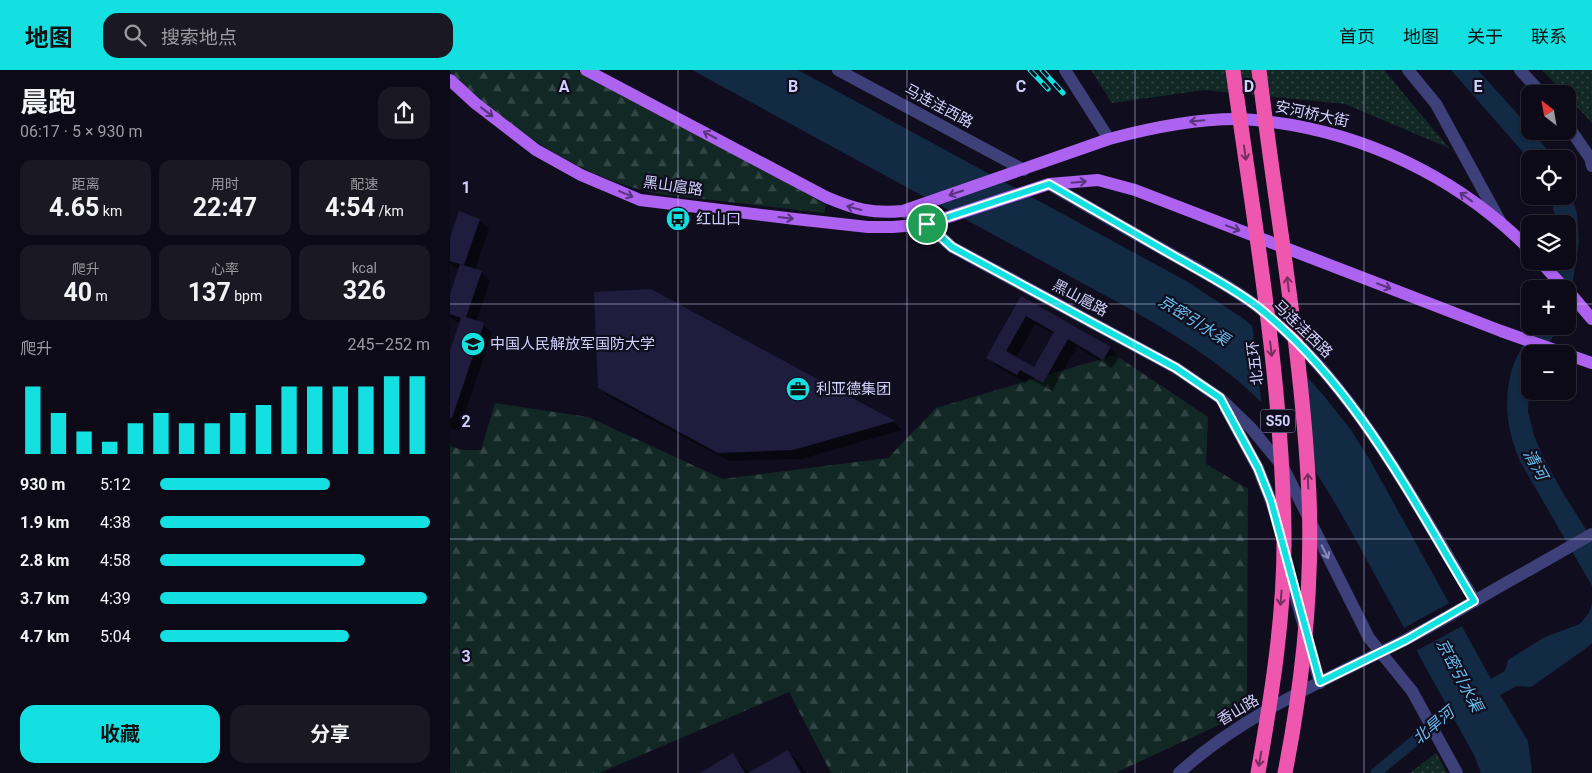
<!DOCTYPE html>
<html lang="zh">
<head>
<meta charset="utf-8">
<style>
  body { margin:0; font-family:Roboto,"Noto Sans SC",sans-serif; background:#1a1823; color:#f1f3f6; height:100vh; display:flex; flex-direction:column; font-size:19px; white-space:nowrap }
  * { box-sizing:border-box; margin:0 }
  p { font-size:16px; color:#9a9aa1 }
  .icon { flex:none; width:28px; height:28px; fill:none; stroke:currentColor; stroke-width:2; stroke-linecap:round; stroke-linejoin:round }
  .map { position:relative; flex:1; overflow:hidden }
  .drawer { display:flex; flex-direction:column; background:#0c0a16; width:450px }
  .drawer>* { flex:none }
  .needle { width:32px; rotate:329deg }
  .fabs { position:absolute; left:1071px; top:15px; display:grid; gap:10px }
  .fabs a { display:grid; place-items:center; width:55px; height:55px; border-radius:10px; background:#0c0a16; box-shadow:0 1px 4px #0004,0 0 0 1px #2c2b35; font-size:25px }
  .pin { position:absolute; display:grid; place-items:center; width:42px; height:42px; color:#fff; margin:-21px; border:2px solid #fff; border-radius:50%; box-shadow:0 1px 5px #0007 }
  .round { display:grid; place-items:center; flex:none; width:52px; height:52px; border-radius:15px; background:#1a1823 }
  .head { display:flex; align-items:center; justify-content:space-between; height:85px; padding:0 20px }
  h1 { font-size:28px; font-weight:700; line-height:38px }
  .metrics { display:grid; grid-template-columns:repeat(3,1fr); gap:8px; height:85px; padding:5px 20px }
  .metrics div { display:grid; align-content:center; border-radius:12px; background:#1a1823; text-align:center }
  .metrics b { font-size:25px; font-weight:700 }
  .metrics small { font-size:14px; font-weight:400 }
  .metrics p { font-size:14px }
  .chart { height:140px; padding:10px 20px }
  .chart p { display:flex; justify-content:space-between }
  .chart svg { width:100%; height:90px; margin-top:5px; stroke:#15e0e1; stroke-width:6 }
  .primary-button { display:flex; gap:10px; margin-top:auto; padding:10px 20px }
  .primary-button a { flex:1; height:58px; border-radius:15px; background:#15e0e1; color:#111; font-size:20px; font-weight:700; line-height:58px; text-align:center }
  .primary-button a+a { background:#1a1823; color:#f1f3f6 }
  ul { padding:0 20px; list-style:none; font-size:16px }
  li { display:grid; grid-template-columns:80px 60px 1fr; align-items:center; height:38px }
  li i { height:12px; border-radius:6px; background:#15e0e1 }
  header { display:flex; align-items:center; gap:30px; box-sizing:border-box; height:70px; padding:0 25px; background:#15e0e1; color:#111 }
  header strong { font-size:24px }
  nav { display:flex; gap:28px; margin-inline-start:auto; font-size:18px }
  .search { width:350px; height:45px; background:#1a1823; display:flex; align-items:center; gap:12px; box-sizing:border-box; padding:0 18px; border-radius:15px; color:#9a9aa1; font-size:19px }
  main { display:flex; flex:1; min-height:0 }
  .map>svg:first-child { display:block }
  .forest { fill:url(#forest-firs) }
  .park { fill:url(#park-dots) }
  .water { fill:#122a43 }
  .pier { fill:#100e1e }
  .shadow { fill:#0007; fill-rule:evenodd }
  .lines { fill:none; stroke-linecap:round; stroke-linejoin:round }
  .canal { stroke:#122a43; stroke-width:11 }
  .building { fill:#201c3d; fill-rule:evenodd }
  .minor { stroke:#3e4179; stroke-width:12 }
  .major { stroke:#ad62f0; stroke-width:12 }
  .rail-casing { stroke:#15e0e1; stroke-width:5 }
  .rail { stroke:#100e1e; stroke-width:3; stroke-dasharray:9; stroke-linecap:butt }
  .minor-bridge { stroke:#3e4179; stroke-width:12 }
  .highway-bridge { stroke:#ef57ae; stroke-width:15 }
  .oneway { stroke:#57347c }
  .oneway2 { stroke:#742f5f }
  .oneway3 { stroke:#8888ba }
  .route-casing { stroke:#fff; stroke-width:10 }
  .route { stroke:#15e0e1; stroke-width:6 }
  .grid { fill:none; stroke:#d1d0fb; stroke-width:1; stroke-opacity:0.55 }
  .labels { text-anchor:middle; stroke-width:4.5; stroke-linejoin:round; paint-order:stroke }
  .shield { fill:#100e1e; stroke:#9796b9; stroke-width:1 }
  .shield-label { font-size:14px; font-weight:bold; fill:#d1d0fb }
  .street-label { font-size:15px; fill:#d1d0fb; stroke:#100e1e }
  .poi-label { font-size:15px; fill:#d1d0fb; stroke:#100e1e; text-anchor:start }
  .water-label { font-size:16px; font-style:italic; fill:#68bef1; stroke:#100e1e }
  .grid-label { font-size:16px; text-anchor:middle; font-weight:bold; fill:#d1d0fb; stroke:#100e1e; stroke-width:4.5; stroke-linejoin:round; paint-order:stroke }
</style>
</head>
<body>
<header>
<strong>地图</strong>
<div class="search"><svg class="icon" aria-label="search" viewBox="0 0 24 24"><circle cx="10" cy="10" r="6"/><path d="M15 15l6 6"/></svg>搜索地点</div>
<nav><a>首页</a><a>地图</a><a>关于</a><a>联系</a></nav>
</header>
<main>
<section class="drawer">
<div class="head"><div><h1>晨跑</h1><p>06:17 · 5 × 930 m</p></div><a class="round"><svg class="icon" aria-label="share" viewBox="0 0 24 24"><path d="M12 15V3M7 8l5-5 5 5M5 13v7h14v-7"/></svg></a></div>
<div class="metrics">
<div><p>距离</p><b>4.65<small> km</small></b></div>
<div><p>用时</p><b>22:47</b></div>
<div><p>配速</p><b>4:54<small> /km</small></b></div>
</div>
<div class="metrics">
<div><p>爬升</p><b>40<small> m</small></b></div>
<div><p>心率</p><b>137<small> bpm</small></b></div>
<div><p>kcal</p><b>326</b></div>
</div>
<div class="chart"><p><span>爬升</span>245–252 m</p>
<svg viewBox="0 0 160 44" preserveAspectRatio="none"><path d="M5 44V11M15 44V24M25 44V33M35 44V38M45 44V29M55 44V24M65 44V29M75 44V29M85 44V24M95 44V20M105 44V11M115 44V11M125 44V11M135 44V11M145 44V6M155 44V6"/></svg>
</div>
<ul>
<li><b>930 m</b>5:12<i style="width:63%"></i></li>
<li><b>1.9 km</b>4:38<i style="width:100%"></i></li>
<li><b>2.8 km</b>4:58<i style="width:76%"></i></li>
<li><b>3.7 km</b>4:39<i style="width:99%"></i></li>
<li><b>4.7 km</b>5:04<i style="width:70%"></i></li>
</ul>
<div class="primary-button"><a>收藏</a><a>分享</a></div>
</section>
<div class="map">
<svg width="1142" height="703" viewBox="0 0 1142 703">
  <defs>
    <pattern id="forest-firs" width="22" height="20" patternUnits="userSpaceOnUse" patternTransform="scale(1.25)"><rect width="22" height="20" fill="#122825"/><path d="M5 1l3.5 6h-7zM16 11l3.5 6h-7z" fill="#334646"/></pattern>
    <pattern id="park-dots" width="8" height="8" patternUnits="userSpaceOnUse" patternTransform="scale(1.25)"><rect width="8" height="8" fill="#122825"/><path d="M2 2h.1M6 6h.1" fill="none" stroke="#334646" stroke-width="1.8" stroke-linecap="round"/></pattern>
  </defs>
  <rect width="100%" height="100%" fill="#100e1e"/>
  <g class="forest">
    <path d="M 0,0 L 127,0 L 148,13 L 311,98 L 376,135 L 374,143 L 209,124 C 128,107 59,59 0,2 Z"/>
    <polygon points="665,285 758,347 756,394 798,419 797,642 665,703 381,703 339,622 149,703 0,703 0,376 13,380 31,380 45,333 138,347 273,409 438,388 486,338"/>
  </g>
  <g class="park">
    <polygon points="641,0 934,0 999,78 895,34 754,20 662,33"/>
    <polygon points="1092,0 1142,0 1142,53 1118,27 1118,24 1115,24"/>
    <polygon points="986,683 997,703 960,703"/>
  </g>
  <g class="water">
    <path d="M 242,0 L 348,0 L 738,212 L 794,249 L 842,290 L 874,326 L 901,360 L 921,392 L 1041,609 L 1055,601 L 1058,590 L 1095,567 L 1130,554 L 1139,543 L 1142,533 L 1142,573 L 1135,579 L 1081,617 L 1067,616 L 1050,625 L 1078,671 L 1082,703 L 1031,703 L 1024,685 C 991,626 959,566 926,507 C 892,444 858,379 807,328 C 770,292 725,265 680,239 Z"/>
    <polygon points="1001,0 1028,0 1080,58 1080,61 1083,61 1104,89 1080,90"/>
    <polygon points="1118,116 1127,143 1129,172 1118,241 1118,219 1102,219 1106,205 1107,191 1118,191 1118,154 1107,154 1100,126 1118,126"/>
    <path d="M 1083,256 L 1109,256 L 1093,284 L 1080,284 L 1078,342 L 1084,365 L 1092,385 L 1113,423 L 1142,469 L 1142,516 L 1070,391 C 1057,361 1053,331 1062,299 C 1067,284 1076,270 1083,256 Z"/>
  </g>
  <g class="pier">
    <polygon points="802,253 843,288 862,402 845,375 812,338"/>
    <polygon points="1001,532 1014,555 964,582 952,559"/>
  </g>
  <g class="shadow">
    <polygon points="29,150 39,159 25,200 31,202 40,211 26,252 33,254 42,263 9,361 0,358 0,285 11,253 5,251 0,246 0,229 10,199 4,197 0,194 0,172"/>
    <polygon points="201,220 444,352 452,360 352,389 279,391 159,327 149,317"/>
    <path d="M 571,228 L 660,278 L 669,287 L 662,298 L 627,277 L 602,321 L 579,308 L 576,313 L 546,296 L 537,287 ZM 585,254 L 604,264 L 584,298 L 566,288 Z"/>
    <polygon points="338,682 351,695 356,703 301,703"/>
    <polygon points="283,685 299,703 252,703"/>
  </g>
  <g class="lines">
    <polyline class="canal" points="926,703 1011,632"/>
  </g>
  <g class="building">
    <polygon points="9,141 30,149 14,195 0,191 0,168"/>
    <polygon points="10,194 32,201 16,247 34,253 2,348 0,348 0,281 11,248 0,244 0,225"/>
    <polygon points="201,219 445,351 343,380 268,383 148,318 144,222"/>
    <path d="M 571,226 L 661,277 L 653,290 L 618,269 L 593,313 L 570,300 L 567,305 L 536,288 ZM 576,246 L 604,262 L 584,297 L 556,281 Z"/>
    <polygon points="338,680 351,703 298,703"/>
    <polygon points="283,683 295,703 250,703"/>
  </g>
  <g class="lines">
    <g class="minor">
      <polyline points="388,0 574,100"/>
      <polyline points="615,0 659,69"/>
      <polyline points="958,0 986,34 1051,153"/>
      <polyline points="1070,0 1092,24"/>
      <polyline points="1118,56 1140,88 1142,96"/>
      <path d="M 599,114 C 640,138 680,161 721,184 C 750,200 781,217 808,237 C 904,314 961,427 1025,531"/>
      <polyline points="453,141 477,154 502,177 726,298 770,328 801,358 833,397 919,568 962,621 1007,703"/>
      <polyline points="776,339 808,398 821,431 831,464"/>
      <polyline points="837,491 845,525 870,613"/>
      <path d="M 729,703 C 793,644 876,610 953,571 C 996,549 1037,523 1079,500"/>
    </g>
    <g class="major">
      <path d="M 136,0 L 376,127 C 404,139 422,144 453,141 L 659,69 C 700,58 742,49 786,49 C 805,49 824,52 842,55 C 932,71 1016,115 1080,180"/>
      <polyline points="0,10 25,33 86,80 131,105 190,130 345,149 418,157 443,157 477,154 599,114 648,110 685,120 1051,261 1142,293"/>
      <polyline points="1090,191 1115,219"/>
      <polyline points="1118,221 1142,249"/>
    </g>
    <g class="rail-casing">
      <g id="rail">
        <polyline points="580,0 598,19"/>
        <polyline points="592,0 613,23"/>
      </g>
    </g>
    <use href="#rail" class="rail"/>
    <polyline class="minor-bridge" points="1079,500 1142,464"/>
    <g class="highway-bridge">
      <path d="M 783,0 C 804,153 832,307 834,463 C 835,543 822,624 808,703"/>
      <path d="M 809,0 C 825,135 850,270 858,406 C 864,504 854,606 835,703"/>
    </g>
  </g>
  <defs><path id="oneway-shaft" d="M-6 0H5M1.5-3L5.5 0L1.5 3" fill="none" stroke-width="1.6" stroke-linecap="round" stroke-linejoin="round" transform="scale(1.25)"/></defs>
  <g class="oneway">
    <use href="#oneway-shaft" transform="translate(37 42) rotate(38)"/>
    <use href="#oneway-shaft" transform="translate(747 51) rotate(175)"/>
    <use href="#oneway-shaft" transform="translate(260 65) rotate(-152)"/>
    <use href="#oneway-shaft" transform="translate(629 112) rotate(-5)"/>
    <use href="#oneway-shaft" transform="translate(506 123) rotate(161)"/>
    <use href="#oneway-shaft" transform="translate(176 124) rotate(23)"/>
    <use href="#oneway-shaft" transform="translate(1016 127) rotate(-144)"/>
    <use href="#oneway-shaft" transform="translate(404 138) rotate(-165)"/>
    <use href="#oneway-shaft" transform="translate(336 148) rotate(7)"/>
    <use href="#oneway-shaft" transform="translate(783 158) rotate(21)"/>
    <use href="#oneway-shaft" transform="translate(934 216) rotate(21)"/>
  </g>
  <g class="oneway2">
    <use href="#oneway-shaft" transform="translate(795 83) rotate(82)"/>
    <use href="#oneway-shaft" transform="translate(838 214) rotate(-97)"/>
    <use href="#oneway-shaft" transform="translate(821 279) rotate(83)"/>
    <use href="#oneway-shaft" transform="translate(858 411) rotate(-92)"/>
    <use href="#oneway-shaft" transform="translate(831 528) rotate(94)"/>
    <use href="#oneway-shaft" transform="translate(810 689) rotate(100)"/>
  </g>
  <use class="oneway3" href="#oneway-shaft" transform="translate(875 482) rotate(63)"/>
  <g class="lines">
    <g class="route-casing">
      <path id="route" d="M 599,114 C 641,138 682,162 724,186 C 752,202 782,217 808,237 C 904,314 961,427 1024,531 L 956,570 L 870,612 L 821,431 L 808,398 L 770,328 L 726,298 L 502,177 L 477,154 Z"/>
    </g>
    <use href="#route" class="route"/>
  </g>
  <path class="grid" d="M 228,0 L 228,703M 457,0 L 457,703M 685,0 L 685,703M 914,0 L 914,703M 0,234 L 1080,234M 1118,234 L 1142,234M 0,469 L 1142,469"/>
  <defs>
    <g id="bus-disc" transform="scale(1.25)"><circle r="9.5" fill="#15e0e1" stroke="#100e1e"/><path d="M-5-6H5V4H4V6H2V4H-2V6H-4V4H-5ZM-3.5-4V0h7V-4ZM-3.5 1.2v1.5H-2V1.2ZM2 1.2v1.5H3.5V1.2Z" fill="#111"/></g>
    <g id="university-disc" transform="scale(1.25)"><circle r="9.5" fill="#15e0e1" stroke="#100e1e"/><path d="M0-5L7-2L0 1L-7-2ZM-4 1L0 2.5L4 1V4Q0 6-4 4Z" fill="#111"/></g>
    <g id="office-disc" transform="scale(1.25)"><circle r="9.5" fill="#15e0e1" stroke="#100e1e"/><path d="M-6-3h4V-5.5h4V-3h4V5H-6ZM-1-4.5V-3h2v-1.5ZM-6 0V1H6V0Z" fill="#111"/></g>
  </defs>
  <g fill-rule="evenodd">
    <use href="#bus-disc" x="228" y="149"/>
    <use href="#university-disc" x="23" y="274"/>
    <use href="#office-disc" x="348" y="319"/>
  </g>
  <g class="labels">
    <rect class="shield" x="810.5" y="339.5" width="35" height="23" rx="4"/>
    <g class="shield-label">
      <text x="828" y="356">S50</text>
    </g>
    <g class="street-label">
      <text transform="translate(489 36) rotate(28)" y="5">马连洼西路</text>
      <text transform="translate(862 44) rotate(12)" y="5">安河桥大街</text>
      <text transform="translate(223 116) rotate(8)" y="5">黑山扈路</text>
      <text transform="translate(630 228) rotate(28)" y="5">黑山扈路</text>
      <text transform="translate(853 259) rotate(44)" y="5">马连洼西路</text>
      <text transform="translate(805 293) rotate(-97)" y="5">北五环</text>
      <text transform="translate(788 640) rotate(-31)" y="5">香山路</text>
    </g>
    <g class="poi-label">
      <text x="246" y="154">红山口</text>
      <text x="40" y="279">中国人民解放军国防大学</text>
      <text x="366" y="324">利亚德集团</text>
    </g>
    <g class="water-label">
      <text transform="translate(744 250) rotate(32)" y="6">京密引水渠</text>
      <text transform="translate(1086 394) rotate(61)" y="6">清河</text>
      <text transform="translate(1010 605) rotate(62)" y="6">京密引水渠</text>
      <text transform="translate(983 655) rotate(-40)" y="6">北旱河</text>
    </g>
  </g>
  <g class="grid-label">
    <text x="114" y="22">A</text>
    <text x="343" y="22">B</text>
    <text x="571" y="22">C</text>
    <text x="799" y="22">D</text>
    <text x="1028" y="22">E</text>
    <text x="16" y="123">1</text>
    <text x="16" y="357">2</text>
    <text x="16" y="592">3</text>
  </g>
</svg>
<div class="fabs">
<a><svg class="needle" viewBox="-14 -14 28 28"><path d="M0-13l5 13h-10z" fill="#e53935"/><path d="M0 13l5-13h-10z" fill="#9a9aa1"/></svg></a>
<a><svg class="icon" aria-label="locate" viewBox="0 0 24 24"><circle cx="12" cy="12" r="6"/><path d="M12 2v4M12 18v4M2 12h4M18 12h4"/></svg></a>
<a><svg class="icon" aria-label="layers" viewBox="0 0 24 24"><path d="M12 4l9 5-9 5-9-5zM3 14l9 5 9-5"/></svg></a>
<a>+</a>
<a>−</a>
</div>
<div class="pin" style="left:477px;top:154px;background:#1e9e55"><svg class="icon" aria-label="arrive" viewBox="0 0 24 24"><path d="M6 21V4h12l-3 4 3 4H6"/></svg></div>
</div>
</main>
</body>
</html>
